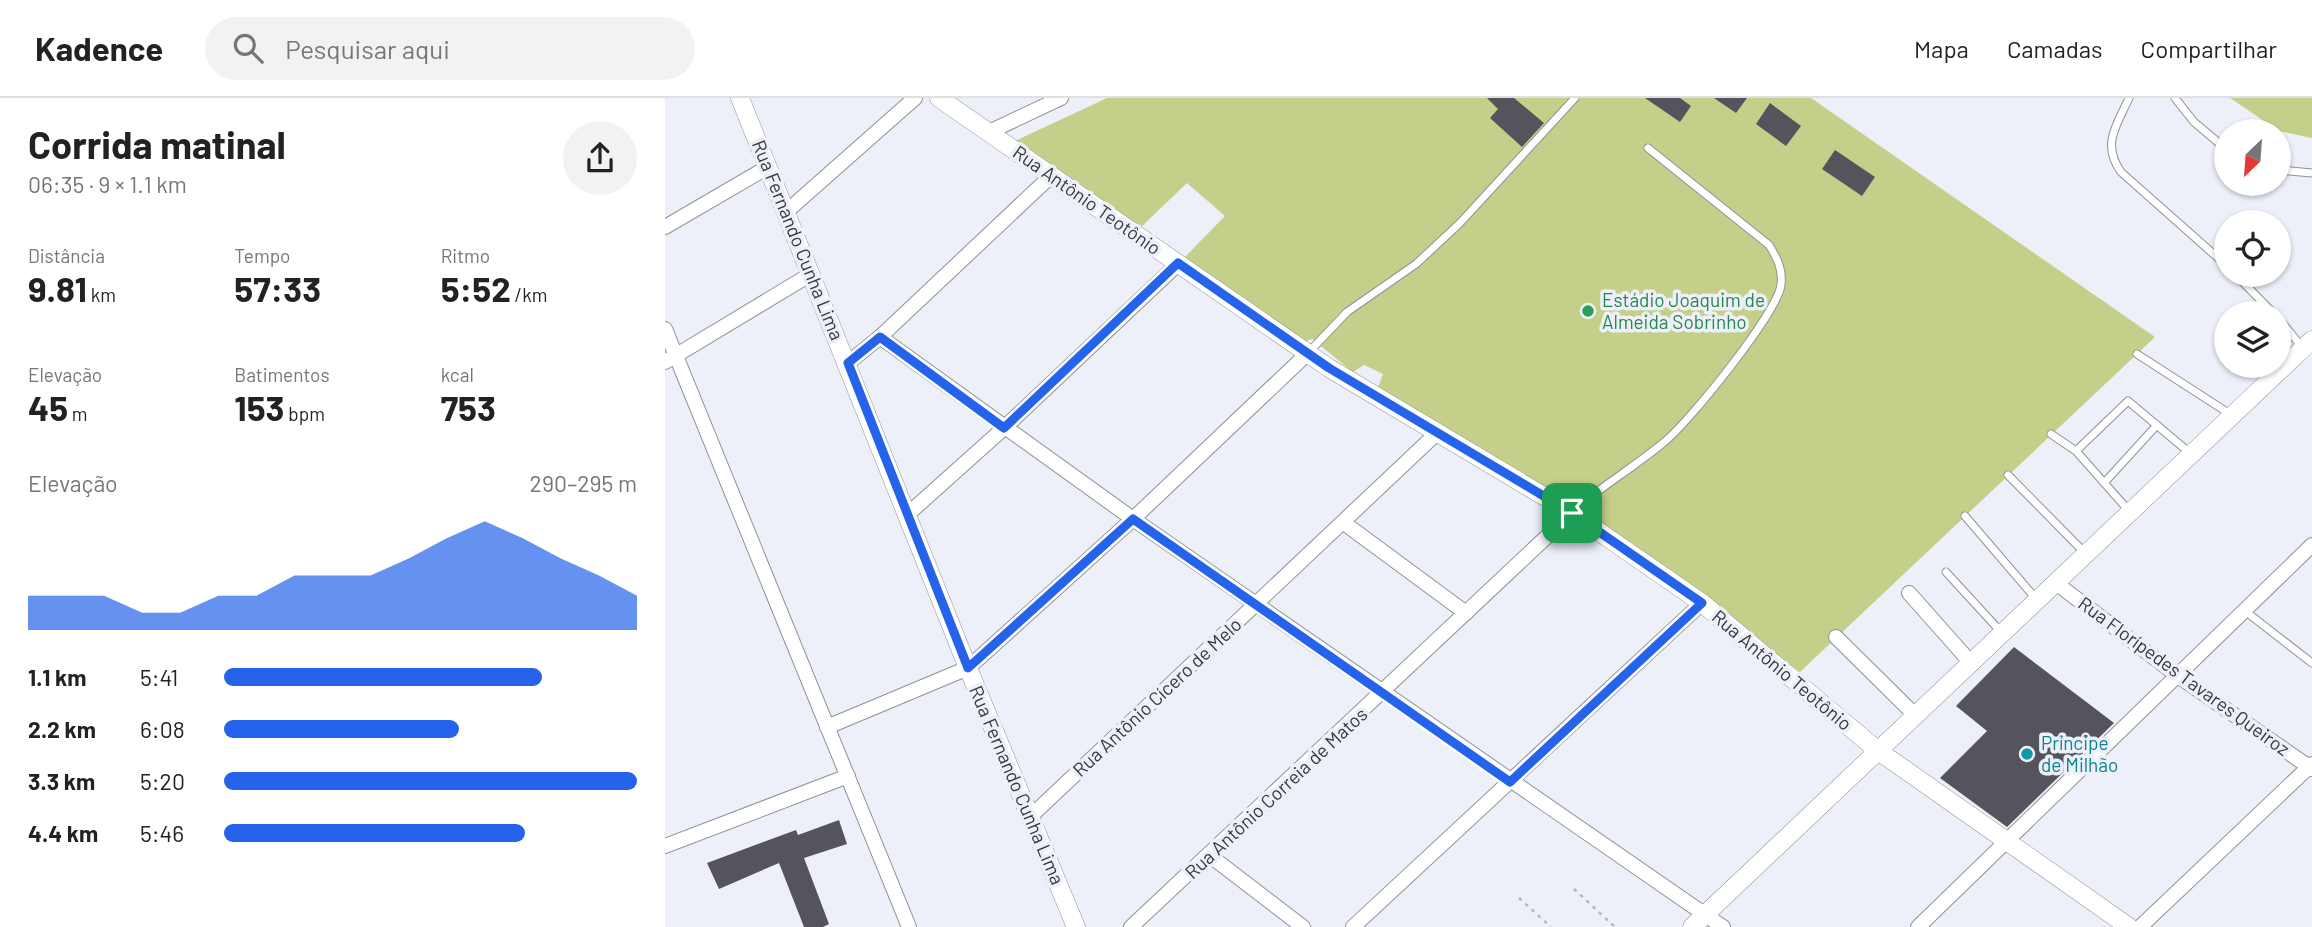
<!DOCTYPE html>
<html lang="pt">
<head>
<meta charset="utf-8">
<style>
  body { margin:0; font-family:Barlow,sans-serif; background:#f2f2f2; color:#222; height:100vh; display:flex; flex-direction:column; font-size:26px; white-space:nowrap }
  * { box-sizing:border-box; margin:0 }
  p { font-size:23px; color:#767676 }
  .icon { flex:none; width:38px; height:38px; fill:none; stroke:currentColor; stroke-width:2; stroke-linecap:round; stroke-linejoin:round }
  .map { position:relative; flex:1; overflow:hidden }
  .details { display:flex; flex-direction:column; background:#fff; width:665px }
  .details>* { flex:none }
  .needle { width:46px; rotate:205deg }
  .controls { position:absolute; left:1549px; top:21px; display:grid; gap:14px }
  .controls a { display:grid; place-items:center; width:77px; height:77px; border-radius:50%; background:#fff; box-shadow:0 2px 5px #0004; font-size:35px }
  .pin { position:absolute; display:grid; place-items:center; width:60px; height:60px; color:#fff; margin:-30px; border-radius:14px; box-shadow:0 4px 10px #0006 }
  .round { display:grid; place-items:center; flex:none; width:74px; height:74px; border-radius:37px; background:#f2f2f2 }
  .overview { display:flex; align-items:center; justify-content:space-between; height:119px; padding:0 28px }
  h1 { font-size:38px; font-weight:700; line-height:52px }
  .stats { display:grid; grid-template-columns:repeat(3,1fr); gap:10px; height:119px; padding:7px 28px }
  .stats div { display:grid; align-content:center }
  .stats b { font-size:35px; font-weight:700 }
  .stats small { font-size:19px; font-weight:400 }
  .stats p { font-size:19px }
  .chart { height:196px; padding:14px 28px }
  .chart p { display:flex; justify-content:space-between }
  .chart svg { width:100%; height:126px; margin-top:7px; fill:#2563eb; opacity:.7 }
  ul { padding:0 28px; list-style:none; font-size:23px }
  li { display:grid; grid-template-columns:112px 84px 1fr; align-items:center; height:52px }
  li i { height:18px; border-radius:9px; background:#2563eb }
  header { display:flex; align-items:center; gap:42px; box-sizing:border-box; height:98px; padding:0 35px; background:#fff; border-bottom:2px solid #e0e0e0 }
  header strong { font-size:33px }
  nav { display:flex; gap:38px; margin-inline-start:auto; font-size:24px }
  .search { width:490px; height:63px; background:#f2f2f2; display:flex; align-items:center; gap:18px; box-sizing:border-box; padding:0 24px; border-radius:38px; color:#767676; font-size:26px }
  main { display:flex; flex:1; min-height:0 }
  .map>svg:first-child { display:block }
  .green { fill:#c4d089 }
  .building { fill:#55545c }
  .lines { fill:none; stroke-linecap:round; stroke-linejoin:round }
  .service-casing { stroke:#8f9199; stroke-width:9 }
  .minor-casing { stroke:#8f9199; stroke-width:16 }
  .tertiary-casing { stroke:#8f9199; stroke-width:19 }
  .path { stroke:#b4b7be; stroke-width:2.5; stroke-dasharray:3.5 5; stroke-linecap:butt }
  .service { stroke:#fff; stroke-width:7 }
  .minor { stroke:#fff; stroke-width:14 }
  .tertiary { stroke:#fff; stroke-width:18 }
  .route-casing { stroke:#fff; stroke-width:14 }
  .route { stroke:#2563eb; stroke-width:9 }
  .leisure-dot { fill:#2e9e5b; stroke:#edf0f9; stroke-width:2.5 }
  .culture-dot { fill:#0f9aa8; stroke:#edf0f9; stroke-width:2.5 }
  .labels { text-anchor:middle; stroke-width:7; stroke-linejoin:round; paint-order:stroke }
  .street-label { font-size:19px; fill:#37383c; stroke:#edf0f9 }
  .leisure-label { font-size:19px; fill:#27864d; stroke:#edf0f9; text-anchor:start }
  .culture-label { font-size:19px; fill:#0d838f; stroke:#edf0f9; text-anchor:start }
</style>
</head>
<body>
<header>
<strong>Kadence</strong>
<div class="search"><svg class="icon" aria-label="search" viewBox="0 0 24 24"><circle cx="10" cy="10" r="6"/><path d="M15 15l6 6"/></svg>Pesquisar aqui</div>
<nav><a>Mapa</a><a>Camadas</a><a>Compartilhar</a></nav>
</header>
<main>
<section class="details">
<div class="overview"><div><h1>Corrida matinal</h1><p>06:35 · 9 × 1.1 km</p></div><a class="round"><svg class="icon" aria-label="share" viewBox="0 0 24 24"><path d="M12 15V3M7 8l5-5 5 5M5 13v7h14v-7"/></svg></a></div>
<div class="stats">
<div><p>Distância</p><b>9.81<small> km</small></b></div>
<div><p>Tempo</p><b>57:33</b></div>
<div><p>Ritmo</p><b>5:52<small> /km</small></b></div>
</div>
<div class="stats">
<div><p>Elevação</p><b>45<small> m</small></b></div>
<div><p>Batimentos</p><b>153<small> bpm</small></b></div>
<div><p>kcal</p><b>753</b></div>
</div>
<div class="chart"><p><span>Elevação</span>290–295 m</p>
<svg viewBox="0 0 160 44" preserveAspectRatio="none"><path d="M0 44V32L10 32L20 32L30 38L40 38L50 32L60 32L70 25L80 25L90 25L100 19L110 12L120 6L130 12L140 19L150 25L160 32V44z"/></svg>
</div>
<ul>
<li><b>1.1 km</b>5:41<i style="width:77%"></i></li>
<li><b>2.2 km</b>6:08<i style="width:57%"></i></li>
<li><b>3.3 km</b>5:20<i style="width:100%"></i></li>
<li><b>4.4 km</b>5:46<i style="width:73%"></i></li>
</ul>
</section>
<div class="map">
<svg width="1647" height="829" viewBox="0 0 1647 829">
  <rect width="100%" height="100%" fill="#edf0f9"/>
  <g class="green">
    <polygon points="442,0 1146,0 1490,239 1135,574 947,436 711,295 718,276 699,267 688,274 647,241 635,245 518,161 560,118 522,85 474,131 348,44"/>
    <polygon points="1565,0 1647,0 1647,40 1614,33"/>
  </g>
  <g class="building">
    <polygon points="822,0 849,0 879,25 857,49 825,20 833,11"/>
    <polygon points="980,0 1015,0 1026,8 1015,24"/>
    <polygon points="1049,0 1082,0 1071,15"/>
    <polygon points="1105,5 1136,28 1121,48 1091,26"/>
    <polygon points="1170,52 1210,79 1197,98 1157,71"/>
    <polygon points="1349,549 1449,625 1342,729 1275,680 1322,633 1291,608"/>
    <polygon points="174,722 182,746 139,760 164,826 158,829 139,829 114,765 54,791 42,765 131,732 133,737"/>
  </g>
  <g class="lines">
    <g class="service-casing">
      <g id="service">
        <path d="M 1464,0 C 1452,27 1436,46 1456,74 L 1561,167"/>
        <polyline points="1510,0 1529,24 1561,51"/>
        <polyline points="1614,72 1647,75"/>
        <polyline points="1571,177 1608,215"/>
        <polyline points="1614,221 1637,249"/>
        <polyline points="643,255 682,214 751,166 795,125 910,0"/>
        <polyline points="1472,256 1565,316"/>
        <polyline points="1386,336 1411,353 1465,414"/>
        <polyline points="1411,353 1463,303 1525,355"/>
        <polyline points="1343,377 1421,456"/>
        <polyline points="1439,385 1492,327"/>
        <path d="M 908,413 C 937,388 969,369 998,345 C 1022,327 1113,214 1116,187 C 1118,171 1112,160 1104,147 L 983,50"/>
        <polyline points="1300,418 1372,502"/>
        <polyline points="1281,474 1337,535"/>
        <polyline points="1580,513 1647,565"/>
      </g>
    </g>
    <g class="minor-casing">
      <g id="minor">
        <polyline points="324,34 396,0"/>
        <polyline points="121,114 250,0"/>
        <polyline points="0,129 103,69"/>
        <polyline points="0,231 244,829"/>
        <polyline points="215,239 468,421 1058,829"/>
        <polyline points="0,264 146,176"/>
        <polyline points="183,265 215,239 387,77"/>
        <polyline points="243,416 339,330 514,165"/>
        <polyline points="679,425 801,515"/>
        <polyline points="1391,485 1513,578 1647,671"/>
        <polyline points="1244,495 1307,566"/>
        <polyline points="1171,539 1251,618"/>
        <polyline points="162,629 303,570 468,421 643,255"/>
        <polyline points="365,719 772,335"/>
        <polyline points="0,748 183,678"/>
        <polyline points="544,757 638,829"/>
        <polyline points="466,829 907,415"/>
        <polyline points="688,829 1037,505"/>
        <polyline points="1253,829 1647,447"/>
        <polyline points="1475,829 1647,666"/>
      </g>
    </g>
    <g class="tertiary-casing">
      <g id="tertiary">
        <polyline points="75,0 303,570 411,829"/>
        <polyline points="274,0 664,270 907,415 1037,505 1212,652 1464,829"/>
        <polyline points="1027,829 1647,242"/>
      </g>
    </g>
    <g class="path">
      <polyline points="909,791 950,829"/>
      <polyline points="854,800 886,829"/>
    </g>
    <use href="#service" class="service"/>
    <use href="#minor" class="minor"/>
    <use href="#tertiary" class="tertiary"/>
  </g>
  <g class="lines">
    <g class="route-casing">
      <polygon id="route" points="513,165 664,270 907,415 1037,505 845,684 468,421 303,570 183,265 215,239 339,330"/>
    </g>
    <use href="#route" class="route"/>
  </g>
  <circle class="leisure-dot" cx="923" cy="213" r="7"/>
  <circle class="culture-dot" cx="1362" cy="656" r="7"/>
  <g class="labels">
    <g class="street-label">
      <text transform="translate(422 102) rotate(35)" y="7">Rua Antônio Teotônio</text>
      <text transform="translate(133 142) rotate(68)" y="7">Rua Fernando Cunha Lima</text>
      <text transform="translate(1117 572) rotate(40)" y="7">Rua Antônio Teotônio</text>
      <text transform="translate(1519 578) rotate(36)" y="7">Rua Florípedes Tavares Queiroz</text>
      <text transform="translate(492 599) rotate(-43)" y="7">Rua Antônio Cícero de Melo</text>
      <text transform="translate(352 687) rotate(67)" y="7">Rua Fernando Cunha Lima</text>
      <text transform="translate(611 695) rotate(-43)" y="7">Rua Antônio Correia de Matos</text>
    </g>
    <g class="leisure-label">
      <text x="937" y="209">Estádio Joaquim de<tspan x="937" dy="22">Almeida Sobrinho</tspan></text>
    </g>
    <g class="culture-label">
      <text x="1376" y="652">Príncipe<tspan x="1376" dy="22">de Milhão</tspan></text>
    </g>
  </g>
</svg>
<div class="controls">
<a><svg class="needle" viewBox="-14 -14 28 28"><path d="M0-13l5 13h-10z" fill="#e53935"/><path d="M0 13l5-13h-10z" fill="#767676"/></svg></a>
<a><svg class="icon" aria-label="locate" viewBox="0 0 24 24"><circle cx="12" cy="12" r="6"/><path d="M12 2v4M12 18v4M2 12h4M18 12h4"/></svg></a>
<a><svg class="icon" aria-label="layers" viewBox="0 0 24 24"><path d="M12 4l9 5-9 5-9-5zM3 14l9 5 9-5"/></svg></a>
</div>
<div class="pin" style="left:907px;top:415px;background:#1e9e55"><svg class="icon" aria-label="arrive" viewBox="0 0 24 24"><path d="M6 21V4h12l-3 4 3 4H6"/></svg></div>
</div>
</main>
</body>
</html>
